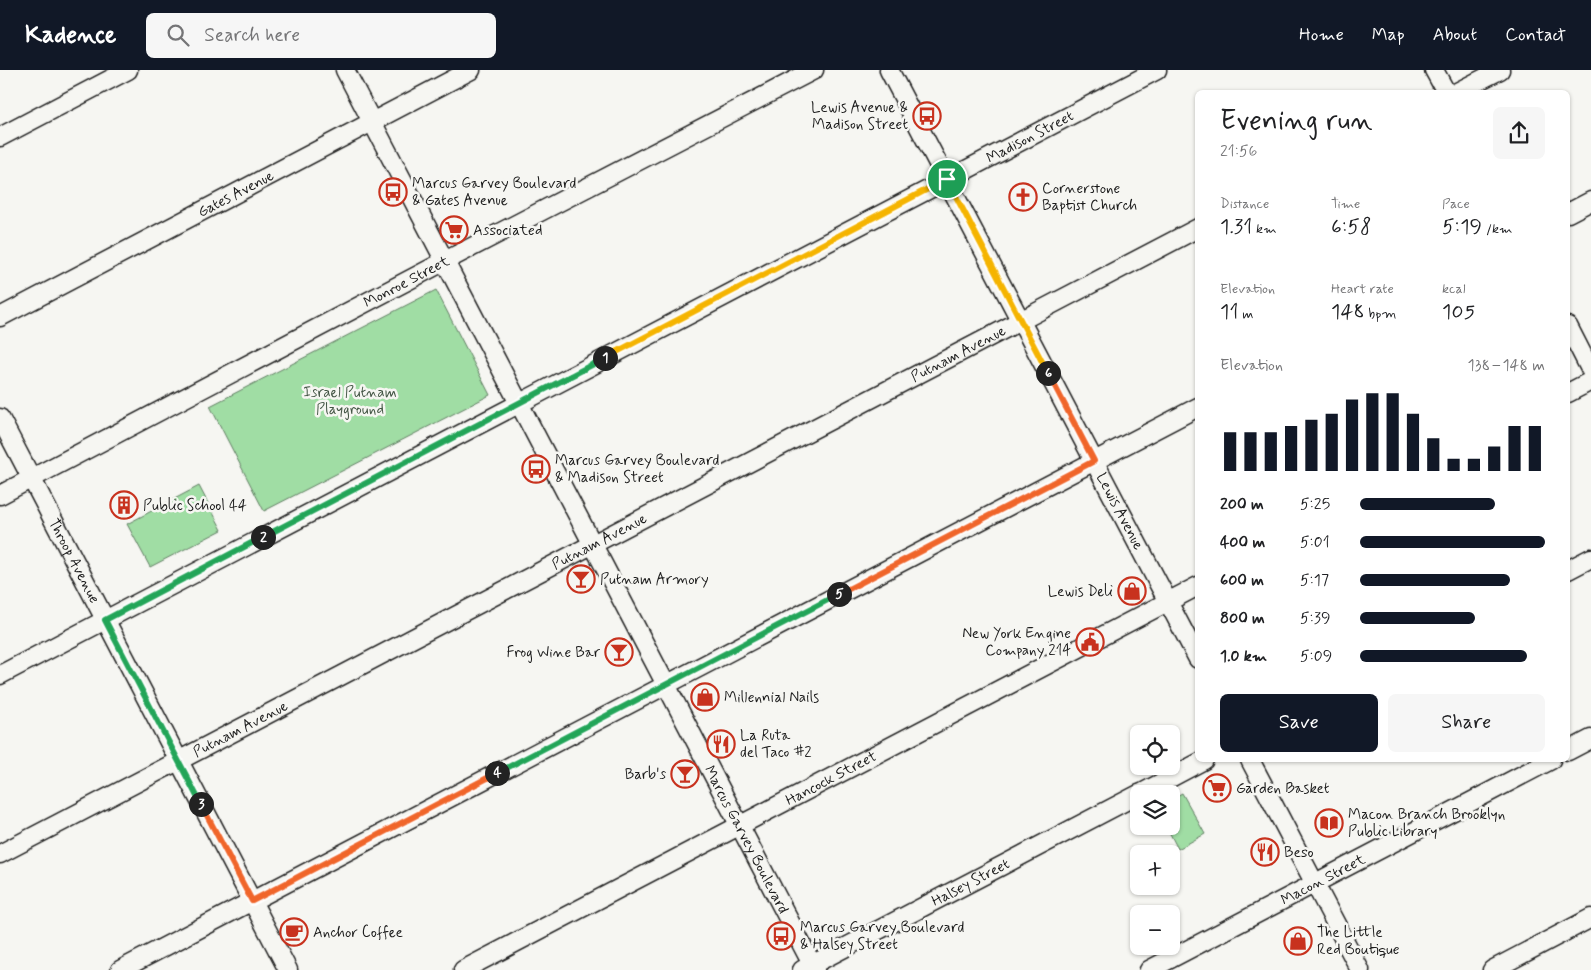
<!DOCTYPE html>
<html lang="en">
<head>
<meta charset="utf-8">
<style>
  body { margin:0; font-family:Mynerve,sans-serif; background:#f6f6f6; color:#202124; height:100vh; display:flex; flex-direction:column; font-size:19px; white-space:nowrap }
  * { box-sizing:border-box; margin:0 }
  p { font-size:16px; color:#757577 }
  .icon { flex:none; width:28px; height:28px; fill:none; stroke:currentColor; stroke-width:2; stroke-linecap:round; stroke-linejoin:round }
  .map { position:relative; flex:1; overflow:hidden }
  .panel { position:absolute; left:1195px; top:20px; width:375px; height:672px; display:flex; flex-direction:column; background:#fff; border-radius:8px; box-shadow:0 1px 4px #0004 }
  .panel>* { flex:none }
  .buttons { position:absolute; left:1130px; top:655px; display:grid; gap:10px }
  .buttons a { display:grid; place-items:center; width:50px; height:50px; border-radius:8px; background:#fff; box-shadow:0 1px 4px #0004; font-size:25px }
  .pin { position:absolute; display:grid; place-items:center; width:42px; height:42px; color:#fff; margin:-21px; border:2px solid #fff; border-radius:50%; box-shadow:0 1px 5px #0007 }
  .km { position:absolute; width:25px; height:25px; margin:-12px; border-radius:50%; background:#222; color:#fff; font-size:14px; line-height:25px; text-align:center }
  .round { display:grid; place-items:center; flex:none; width:52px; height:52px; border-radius:8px; background:#f6f6f6 }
  .headline { display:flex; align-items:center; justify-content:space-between; height:85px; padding:0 25px }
  h1 { font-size:28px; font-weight:600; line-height:38px }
  .metrics { display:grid; grid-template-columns:repeat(3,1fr); gap:8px; height:85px; padding:5px 25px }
  .metrics div { display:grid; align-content:center }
  .metrics b { font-size:21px; font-weight:600 }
  .metrics small { font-size:14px; font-weight:400 }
  .metrics p { font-size:14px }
  .chart { height:140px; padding:10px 25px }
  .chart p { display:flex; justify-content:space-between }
  .chart svg { width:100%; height:90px; margin-top:5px; stroke:#111827; stroke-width:6 }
  .action { display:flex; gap:10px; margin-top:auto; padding:10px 25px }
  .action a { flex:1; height:58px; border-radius:8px; background:#111827; color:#fff; font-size:20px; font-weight:600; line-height:58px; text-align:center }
  .action a+a { background:#f6f6f6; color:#202124 }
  ul { padding:0 25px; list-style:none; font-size:16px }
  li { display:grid; grid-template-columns:80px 60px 1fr; align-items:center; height:38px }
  li i { height:12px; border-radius:6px; background:#111827 }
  header { display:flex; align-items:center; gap:30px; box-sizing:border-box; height:70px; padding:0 25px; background:#111827; color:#fff }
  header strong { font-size:24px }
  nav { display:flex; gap:28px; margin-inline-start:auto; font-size:18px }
  .search { width:350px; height:45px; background:#f6f6f6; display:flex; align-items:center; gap:12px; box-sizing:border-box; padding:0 18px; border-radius:8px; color:#757577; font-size:19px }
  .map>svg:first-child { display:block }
  .green { fill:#a0dda4; stroke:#5e7c60 }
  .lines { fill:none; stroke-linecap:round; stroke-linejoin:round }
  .minor-casing { stroke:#1c1c1c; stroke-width:21 }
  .minor { stroke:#f6f6f2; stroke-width:18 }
  .split-1-casing { stroke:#fff; stroke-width:10 }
  .split-2-casing { stroke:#fff; stroke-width:10 }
  .split-3-casing { stroke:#fff; stroke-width:10 }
  .split-4-casing { stroke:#fff; stroke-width:10 }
  .split-5-casing { stroke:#fff; stroke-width:10 }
  .split-6-casing { stroke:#fff; stroke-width:10 }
  .split-7-casing { stroke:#fff; stroke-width:10 }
  .split-1 { stroke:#f5b400; stroke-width:6 }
  .split-2 { stroke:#22a559; stroke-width:6 }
  .split-3 { stroke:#22a559; stroke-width:6 }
  .split-4 { stroke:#f0652b; stroke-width:6 }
  .split-5 { stroke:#22a559; stroke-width:6 }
  .split-6 { stroke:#f0652b; stroke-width:6 }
  .split-7 { stroke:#f5b400; stroke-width:6 }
  .labels { text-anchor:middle; stroke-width:5; stroke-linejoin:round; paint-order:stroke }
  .poi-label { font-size:15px; fill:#1c1c1c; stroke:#f6f6f2; text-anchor:start }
  .street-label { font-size:15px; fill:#1c1c1c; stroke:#f6f6f2 }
  .park-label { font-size:15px; fill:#445645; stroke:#f6f6f2 }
</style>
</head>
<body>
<header>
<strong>Kadence</strong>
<div class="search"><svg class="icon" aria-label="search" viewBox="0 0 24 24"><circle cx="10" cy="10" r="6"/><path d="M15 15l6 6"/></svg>Search here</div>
<nav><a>Home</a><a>Map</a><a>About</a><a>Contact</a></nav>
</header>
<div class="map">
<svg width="1591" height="900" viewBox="0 0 1591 900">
  <rect width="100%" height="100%" fill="#f6f6f2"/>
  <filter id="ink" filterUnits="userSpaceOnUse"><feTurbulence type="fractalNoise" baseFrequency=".02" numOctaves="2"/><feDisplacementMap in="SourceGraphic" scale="10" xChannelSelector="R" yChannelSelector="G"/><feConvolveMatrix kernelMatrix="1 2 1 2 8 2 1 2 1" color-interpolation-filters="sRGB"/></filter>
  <g filter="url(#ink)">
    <g class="green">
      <polygon points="436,220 490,325 264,441 210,336"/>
      <polygon points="199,416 222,460 150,497 127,454"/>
      <polygon points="1182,723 1205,764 1178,779 1166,756 1171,756 1171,729"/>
    </g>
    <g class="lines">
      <g class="minor-casing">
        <g id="minor">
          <path id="s1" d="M 345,0 L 815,900"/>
          <path id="s2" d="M 889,0 L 1198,589"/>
          <polyline points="1434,0 1446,22"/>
          <polyline points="1457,22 1500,0"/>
          <polyline points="0,67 128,0"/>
          <polyline points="1568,143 1591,131"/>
          <path id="s3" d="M 0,247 L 471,0"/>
          <polyline points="1568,256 1591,301"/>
          <polyline points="1568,323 1591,311"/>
          <path id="s4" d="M 0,348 L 288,900"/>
          <path id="s5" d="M 0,425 L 445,191 L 814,0"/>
          <polyline points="1568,500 1591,488"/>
          <path id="s6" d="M 0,605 L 1157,0"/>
          <polyline points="1568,681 1591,669"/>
          <polyline points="1250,690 1360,900"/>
          <polyline points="1140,724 1204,690"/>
          <path id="s7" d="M 0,784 L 1198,158"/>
          <polyline points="120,900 1198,337"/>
          <path id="s8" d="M 463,900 L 1198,516"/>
          <path id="s9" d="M 802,900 L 1139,724"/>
          <path id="s10" d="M 1149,900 L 1551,690"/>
          <polyline points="1492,900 1591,848"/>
        </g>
      </g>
      <use href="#minor" class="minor"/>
    </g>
  </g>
  <g class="lines" filter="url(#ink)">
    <g class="split-1-casing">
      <polyline id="split-1" points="605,288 947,109"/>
    </g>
    <g class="split-2-casing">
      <polyline id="split-2" points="263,467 605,288"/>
    </g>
    <g class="split-3-casing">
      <polyline id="split-3" points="201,734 105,550 263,467"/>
    </g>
    <g class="split-4-casing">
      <polyline id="split-4" points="201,734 252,831 497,703"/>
    </g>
    <g class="split-5-casing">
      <polyline id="split-5" points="497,703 839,524"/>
    </g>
    <g class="split-6-casing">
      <polyline id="split-6" points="839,524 1094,391 1048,303"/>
    </g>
    <g class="split-7-casing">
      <polyline id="split-7" points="947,109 1048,303"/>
    </g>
    <use href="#split-1" class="split-1"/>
    <use href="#split-2" class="split-2"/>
    <use href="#split-3" class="split-3"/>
    <use href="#split-4" class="split-4"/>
    <use href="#split-5" class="split-5"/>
    <use href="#split-6" class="split-6"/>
    <use href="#split-7" class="split-7"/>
  </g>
  <defs>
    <g id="bus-ring" transform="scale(1.4375)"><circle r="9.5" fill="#f6f6f2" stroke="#c8321e" stroke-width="1.5"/><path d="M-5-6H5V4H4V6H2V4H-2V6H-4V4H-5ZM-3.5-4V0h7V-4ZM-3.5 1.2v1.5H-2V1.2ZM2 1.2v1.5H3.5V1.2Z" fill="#c8321e"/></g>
    <g id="church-ring" transform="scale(1.4375)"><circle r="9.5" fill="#f6f6f2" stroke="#c8321e" stroke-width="1.5"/><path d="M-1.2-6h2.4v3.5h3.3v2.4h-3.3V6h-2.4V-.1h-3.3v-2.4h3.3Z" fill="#c8321e"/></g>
    <g id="supermarket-ring" transform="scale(1.4375)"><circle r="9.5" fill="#f6f6f2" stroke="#c8321e" stroke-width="1.5"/><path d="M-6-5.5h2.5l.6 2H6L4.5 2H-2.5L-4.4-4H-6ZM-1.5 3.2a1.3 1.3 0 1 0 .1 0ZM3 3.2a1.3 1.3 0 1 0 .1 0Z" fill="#c8321e"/></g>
    <g id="building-ring" transform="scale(1.4375)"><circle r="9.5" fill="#f6f6f2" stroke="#c8321e" stroke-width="1.5"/><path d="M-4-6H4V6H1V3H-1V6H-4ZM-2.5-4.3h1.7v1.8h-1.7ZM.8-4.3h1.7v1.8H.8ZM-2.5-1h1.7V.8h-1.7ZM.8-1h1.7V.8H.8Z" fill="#c8321e"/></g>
    <g id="bar-ring" transform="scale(1.4375)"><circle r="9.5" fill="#f6f6f2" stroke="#c8321e" stroke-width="1.5"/><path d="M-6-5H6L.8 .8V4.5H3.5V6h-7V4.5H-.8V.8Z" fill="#c8321e"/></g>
    <g id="shop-ring" transform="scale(1.4375)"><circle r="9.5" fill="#f6f6f2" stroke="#c8321e" stroke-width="1.5"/><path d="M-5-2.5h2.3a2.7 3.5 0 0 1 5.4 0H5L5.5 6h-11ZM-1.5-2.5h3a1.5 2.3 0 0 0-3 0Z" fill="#c8321e"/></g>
    <g id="civic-ring" transform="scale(1.4375)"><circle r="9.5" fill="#f6f6f2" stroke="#c8321e" stroke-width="1.5"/><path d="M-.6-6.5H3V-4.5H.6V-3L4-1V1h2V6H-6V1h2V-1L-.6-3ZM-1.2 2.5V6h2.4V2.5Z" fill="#c8321e"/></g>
    <g id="restaurant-ring" transform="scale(1.4375)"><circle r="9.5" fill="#f6f6f2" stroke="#c8321e" stroke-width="1.5"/><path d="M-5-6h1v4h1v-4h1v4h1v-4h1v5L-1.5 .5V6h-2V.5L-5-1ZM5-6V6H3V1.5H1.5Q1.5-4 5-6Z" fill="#c8321e"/></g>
    <g id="library-ring" transform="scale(1.4375)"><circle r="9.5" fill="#f6f6f2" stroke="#c8321e" stroke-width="1.5"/><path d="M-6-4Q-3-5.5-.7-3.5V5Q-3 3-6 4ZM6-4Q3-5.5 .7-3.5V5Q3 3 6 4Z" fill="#c8321e"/></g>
    <g id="cafe-ring" transform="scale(1.4375)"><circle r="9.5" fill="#f6f6f2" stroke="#c8321e" stroke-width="1.5"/><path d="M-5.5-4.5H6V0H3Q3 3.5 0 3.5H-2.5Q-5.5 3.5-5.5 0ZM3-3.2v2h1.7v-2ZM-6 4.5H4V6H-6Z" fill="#c8321e"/></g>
  </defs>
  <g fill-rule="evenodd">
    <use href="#bus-ring" x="927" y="46"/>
    <use href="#bus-ring" x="393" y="122"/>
    <use href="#church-ring" x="1023" y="127"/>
    <use href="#supermarket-ring" x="454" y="160"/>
    <use href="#bus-ring" x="536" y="399"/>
    <use href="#building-ring" x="124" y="435"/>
    <use href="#bar-ring" x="581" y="509"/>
    <use href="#shop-ring" x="1132" y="521"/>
    <use href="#civic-ring" x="1090" y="572"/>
    <use href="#bar-ring" x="619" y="582"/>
    <use href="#shop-ring" x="705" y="627"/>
    <use href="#restaurant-ring" x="721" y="674"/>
    <use href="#bar-ring" x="685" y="704"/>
    <use href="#supermarket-ring" x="1217" y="718"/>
    <use href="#library-ring" x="1329" y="753"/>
    <use href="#restaurant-ring" x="1265" y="782"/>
    <use href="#cafe-ring" x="294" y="862"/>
    <use href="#bus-ring" x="781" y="866"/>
    <use href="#shop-ring" x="1298" y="871"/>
  </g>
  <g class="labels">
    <g class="poi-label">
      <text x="908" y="42" text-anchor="end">Lewis Avenue &amp;<tspan x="908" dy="17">Madison Street</tspan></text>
      <text x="412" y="118">Marcus Garvey Boulevard<tspan x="412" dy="17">&amp; Gates Avenue</tspan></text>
      <text x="1042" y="123">Cornerstone<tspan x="1042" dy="17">Baptist Church</tspan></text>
      <text x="473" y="165">Associated</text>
      <text x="555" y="395">Marcus Garvey Boulevard<tspan x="555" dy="17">&amp; Madison Street</tspan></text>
      <text x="143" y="440">Public School 44</text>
      <text x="600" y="514">Putnam Armory</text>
      <text x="1113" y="526" text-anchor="end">Lewis Deli</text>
      <text x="1071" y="568" text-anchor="end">New York Engine<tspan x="1071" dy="17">Company 214</tspan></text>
      <text x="600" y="587" text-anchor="end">Frog Wine Bar</text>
      <text x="724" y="632">Millennial Nails</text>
      <text x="740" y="670">La Ruta<tspan x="740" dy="17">del Taco #2</tspan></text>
      <text x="666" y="709" text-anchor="end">Barb's</text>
      <text x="1236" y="723">Garden Basket</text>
      <text x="1348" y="749">Macon Branch Brooklyn<tspan x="1348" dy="17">Public Library</tspan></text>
      <text x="1284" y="787">Beso</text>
      <text x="800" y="862">Marcus Garvey Boulevard<tspan x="800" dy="17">&amp; Halsey Street</tspan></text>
      <text x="313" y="867">Anchor Coffee</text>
      <text x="1317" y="867">The Little<tspan x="1317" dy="17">Red Boutique</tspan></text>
    </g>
    <g class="street-label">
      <text dy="5" stroke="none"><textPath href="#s6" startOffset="1162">Madison Street</textPath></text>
      <text dy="5" stroke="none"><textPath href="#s3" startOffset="266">Gates Avenue</textPath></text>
      <text dy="5" stroke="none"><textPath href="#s5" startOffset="459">Monroe Street</textPath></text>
      <text dy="5" stroke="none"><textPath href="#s7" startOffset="1081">Putnam Avenue</textPath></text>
      <text dy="5" stroke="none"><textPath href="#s2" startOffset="498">Lewis Avenue</textPath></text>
      <text dy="5" stroke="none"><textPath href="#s7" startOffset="676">Putnam Avenue</textPath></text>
      <text dy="5" stroke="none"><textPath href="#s4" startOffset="161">Throop Avenue</textPath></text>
      <text dy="5" stroke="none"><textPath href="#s7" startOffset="271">Putnam Avenue</textPath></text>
      <text dy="5" stroke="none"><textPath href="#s8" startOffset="415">Hancock Street</textPath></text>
      <text dy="5" stroke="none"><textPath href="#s1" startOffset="868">Marcus Garvey Boulevard</textPath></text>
      <text dy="5" stroke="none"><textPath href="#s10" startOffset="196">Macon Street</textPath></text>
      <text dy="5" stroke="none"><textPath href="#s9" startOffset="190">Halsey Street</textPath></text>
    </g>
    <g class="park-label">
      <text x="350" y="327">Israel Putnam<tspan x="350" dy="17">Playground</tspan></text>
    </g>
  </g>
</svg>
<div class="buttons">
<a><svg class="icon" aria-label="locate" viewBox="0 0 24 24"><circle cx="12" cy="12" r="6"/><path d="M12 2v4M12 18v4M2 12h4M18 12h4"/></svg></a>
<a><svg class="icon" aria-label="layers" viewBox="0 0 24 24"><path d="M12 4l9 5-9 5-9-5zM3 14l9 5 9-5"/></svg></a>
<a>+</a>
<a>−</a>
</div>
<div class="pin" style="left:947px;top:109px;background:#1e9e55"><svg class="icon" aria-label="arrive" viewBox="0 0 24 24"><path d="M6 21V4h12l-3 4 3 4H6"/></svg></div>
<b class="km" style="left:605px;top:288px">1</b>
<b class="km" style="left:263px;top:467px">2</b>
<b class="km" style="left:201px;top:734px">3</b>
<b class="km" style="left:497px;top:703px">4</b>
<b class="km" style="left:839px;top:524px">5</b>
<b class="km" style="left:1048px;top:303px">6</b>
<section class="panel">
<div class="headline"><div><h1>Evening run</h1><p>21:56</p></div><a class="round"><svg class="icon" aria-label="share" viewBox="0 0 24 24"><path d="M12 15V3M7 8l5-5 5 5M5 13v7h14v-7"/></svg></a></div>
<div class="metrics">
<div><p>Distance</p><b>1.31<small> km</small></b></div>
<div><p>Time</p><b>6:58</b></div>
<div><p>Pace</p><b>5:19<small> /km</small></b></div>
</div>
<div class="metrics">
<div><p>Elevation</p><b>11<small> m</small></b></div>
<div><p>Heart rate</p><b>148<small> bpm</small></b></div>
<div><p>kcal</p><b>105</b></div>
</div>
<div class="chart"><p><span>Elevation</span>138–148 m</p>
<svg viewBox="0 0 160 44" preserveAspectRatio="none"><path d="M5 44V25M15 44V25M25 44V25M35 44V22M45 44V19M55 44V16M65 44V9M75 44V6M85 44V6M95 44V16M105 44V28M115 44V38M125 44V38M135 44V32M145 44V22M155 44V22"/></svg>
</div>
<ul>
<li><b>200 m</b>5:25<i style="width:73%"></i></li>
<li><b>400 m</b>5:01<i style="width:100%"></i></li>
<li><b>600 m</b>5:17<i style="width:81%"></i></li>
<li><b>800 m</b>5:39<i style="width:62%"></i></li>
<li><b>1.0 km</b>5:09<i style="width:90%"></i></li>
</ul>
<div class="action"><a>Save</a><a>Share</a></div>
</section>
</div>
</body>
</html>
